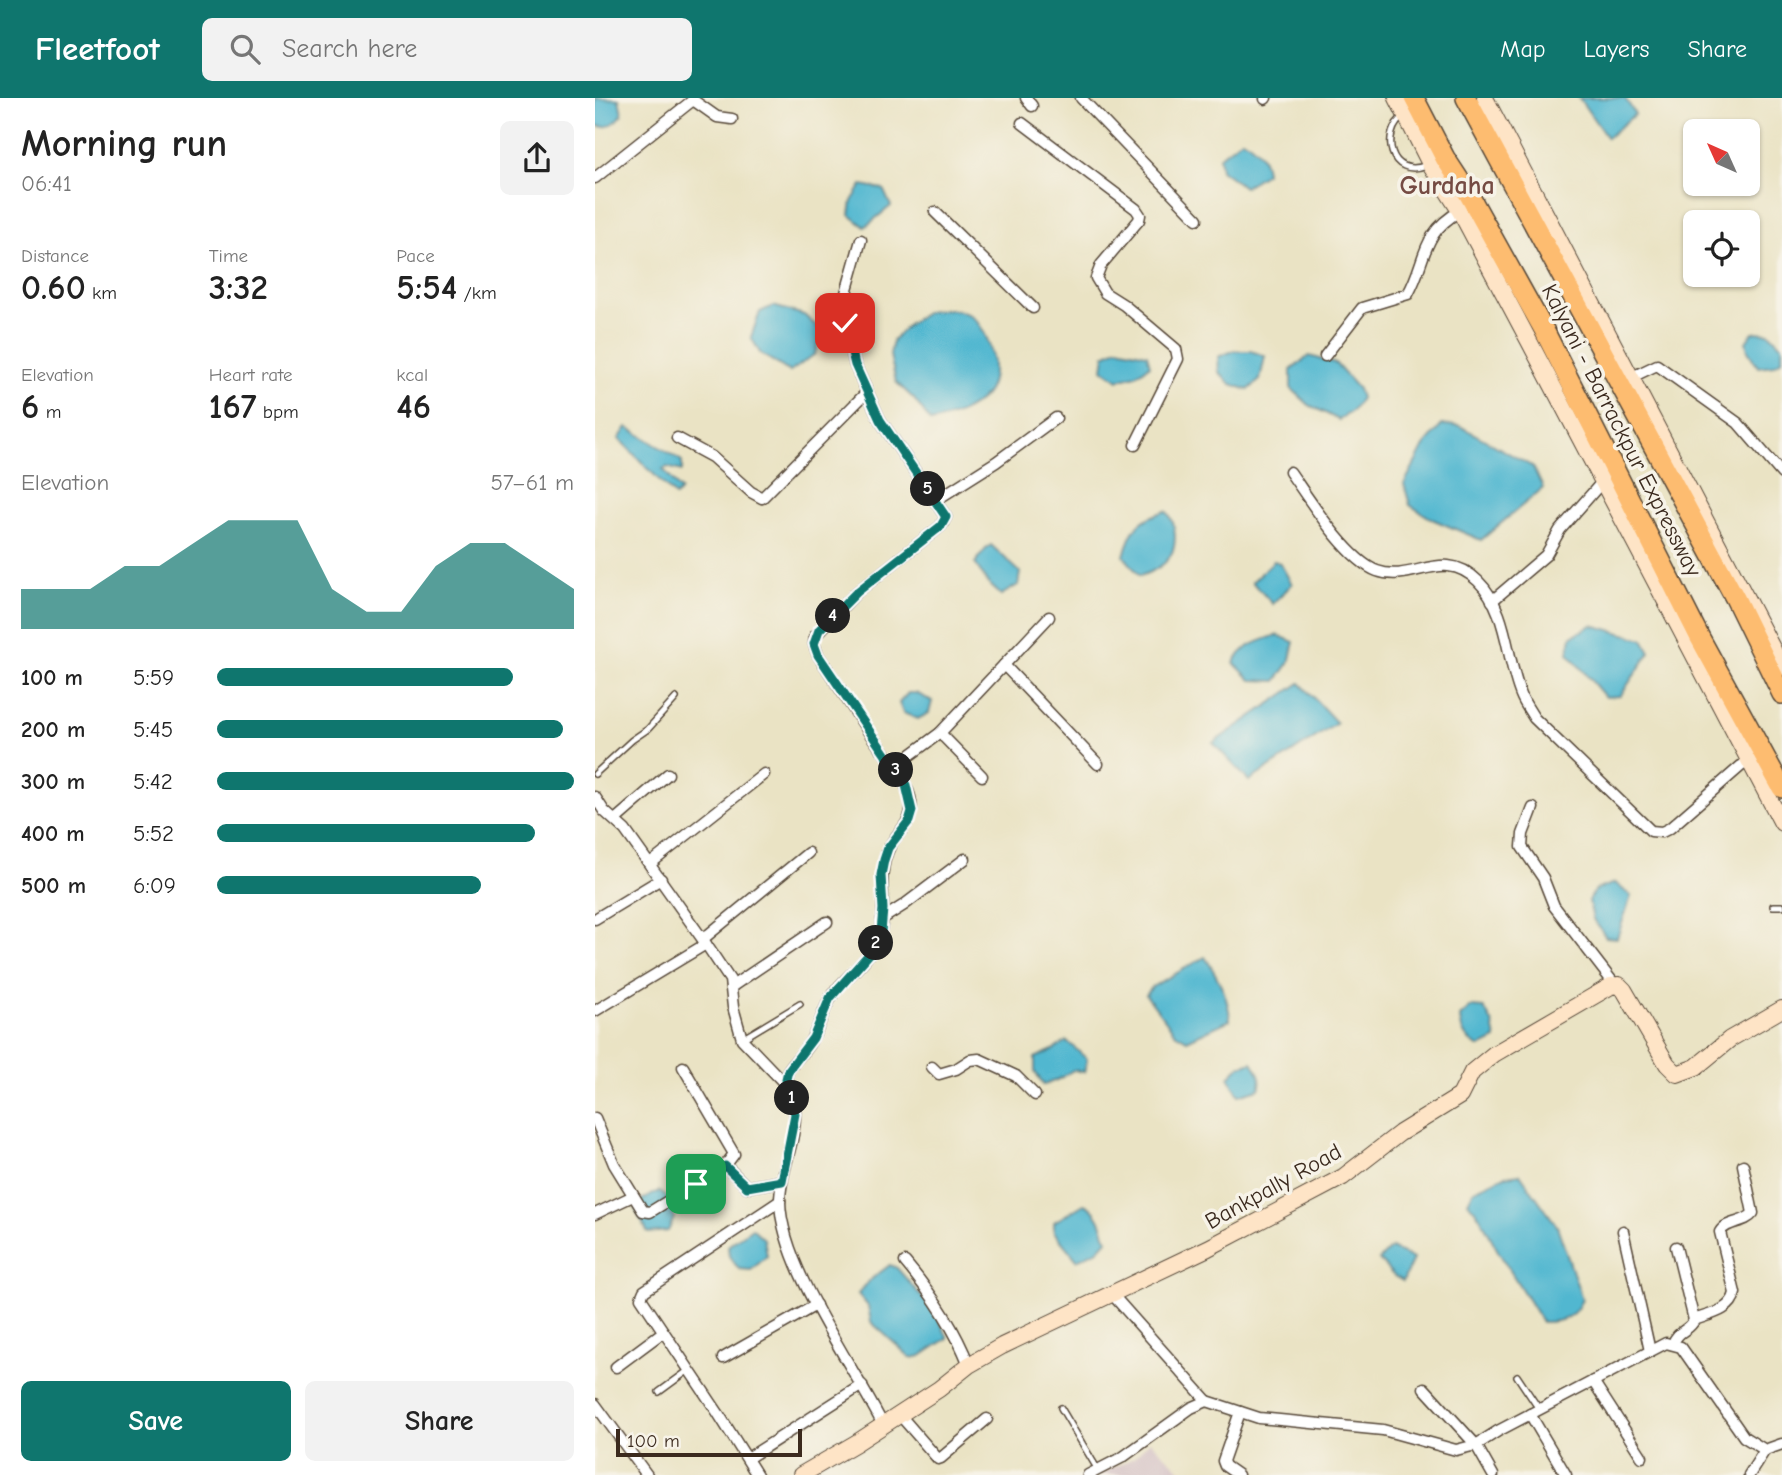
<!DOCTYPE html>
<html lang="en">
<head>
<meta charset="utf-8">
<style>
  body { margin:0; font-family:"Comic Neue",sans-serif; background:#f2f2f2; color:#222; height:100vh; display:flex; flex-direction:column; font-size:26px; white-space:nowrap }
  * { box-sizing:border-box; margin:0 }
  p { font-size:23px; color:#767676 }
  .icon { flex:none; width:38px; height:38px; fill:none; stroke:currentColor; stroke-width:2; stroke-linecap:round; stroke-linejoin:round }
  .map { position:relative; flex:1; overflow:hidden }
  .details { display:flex; flex-direction:column; background:#fff; width:595px }
  .details>* { flex:none }
  .needle { width:46px; rotate:315deg }
  .buttons { position:absolute; left:1088px; top:21px; display:grid; gap:14px }
  .buttons a { display:grid; place-items:center; width:77px; height:77px; border-radius:10px; background:#fff; box-shadow:0 2px 5px #0004; font-size:35px }
  .scale { position:absolute; left:21px; bottom:18px; width:186px; box-sizing:border-box; padding-left:7px; border:4px solid #3b2a1e; border-top:0; font-size:19px; line-height:24px; white-space:nowrap; color:#3b2a1e; -webkit-text-stroke:5px #f7f3e8; paint-order:stroke }
  .pin { position:absolute; display:grid; place-items:center; width:60px; height:60px; color:#fff; margin:-30px; border-radius:14px; box-shadow:0 4px 10px #0006 }
  .km { position:absolute; width:35px; height:35px; margin:-18px; border-radius:50%; background:#222; color:#fff; font-size:19px; line-height:35px; text-align:center }
  .round { display:grid; place-items:center; flex:none; width:74px; height:74px; border-radius:10px; background:#f2f2f2 }
  .head { display:flex; align-items:center; justify-content:space-between; height:119px; padding:0 21px }
  h1 { font-size:38px; font-weight:700; line-height:52px }
  .figures { display:grid; grid-template-columns:repeat(3,1fr); gap:10px; height:119px; padding:7px 21px }
  .figures div { display:grid; align-content:center }
  .figures b { font-size:35px; font-weight:700 }
  .figures small { font-size:19px; font-weight:400 }
  .figures p { font-size:19px }
  .chart { height:196px; padding:14px 21px }
  .chart p { display:flex; justify-content:space-between }
  .chart svg { width:100%; height:126px; margin-top:7px; fill:#0f766e; opacity:.7 }
  .button { display:flex; gap:14px; margin-top:auto; padding:14px 21px }
  .button a { flex:1; height:80px; border-radius:10px; background:#0f766e; color:#fff; font-size:28px; font-weight:700; line-height:80px; text-align:center }
  .button a+a { background:#f2f2f2; color:#222 }
  ul { padding:0 21px; list-style:none; font-size:23px }
  li { display:grid; grid-template-columns:112px 84px 1fr; align-items:center; height:52px }
  li i { height:18px; border-radius:9px; background:#0f766e }
  header { display:flex; align-items:center; gap:42px; box-sizing:border-box; height:98px; padding:0 35px; background:#0f766e; color:#fff }
  header strong { font-size:33px }
  nav { display:flex; gap:38px; margin-inline-start:auto; font-size:24px }
  .search { width:490px; height:63px; background:#f2f2f2; display:flex; align-items:center; gap:18px; box-sizing:border-box; padding:0 24px; border-radius:10px; color:#767676; font-size:26px }
  main { display:flex; flex:1; min-height:0 }
  .map>svg:first-child { display:block }
  .industrial { fill:#d2bec2 }
  .water { fill:#51b7d0; stroke:#467077; stroke-width:2 }
  .lines { fill:none; stroke-linecap:round; stroke-linejoin:round }
  .lane-casing { stroke:#554637; stroke-width:8 }
  .street-casing { stroke:#554637; stroke-width:13 }
  .secondary-casing { stroke:#554637; stroke-width:18 }
  .highway-casing { stroke:#554637; stroke-width:22 }
  .lane { stroke:#fff; stroke-width:5 }
  .street { stroke:#fff; stroke-width:10 }
  .secondary { stroke:#fee4c6; stroke-width:16 }
  .highway { stroke:#fdbc70; stroke-width:19 }
  .route-casing { stroke:#fff; stroke-width:14 }
  .route { stroke:#0f766e; stroke-width:9 }
  .labels { text-anchor:middle; stroke-width:7; stroke-linejoin:round; paint-order:stroke }
  .street-label { font-size:23px; fill:#3b2a1e; stroke:#f7f3e8 }
  .quarter-label { font-size:26px; font-weight:bold; fill:#754b43; stroke:#f7f3e8 }
</style>
</head>
<body>
<header>
<strong>Fleetfoot</strong>
<div class="search"><svg class="icon" aria-label="search" viewBox="0 0 24 24"><circle cx="10" cy="10" r="6"/><path d="M15 15l6 6"/></svg>Search here</div>
<nav><a>Map</a><a>Layers</a><a>Share</a></nav>
</header>
<main>
<section class="details">
<div class="head"><div><h1>Morning run</h1><p>06:41</p></div><a class="round"><svg class="icon" aria-label="share" viewBox="0 0 24 24"><path d="M12 15V3M7 8l5-5 5 5M5 13v7h14v-7"/></svg></a></div>
<div class="figures">
<div><p>Distance</p><b>0.60<small> km</small></b></div>
<div><p>Time</p><b>3:32</b></div>
<div><p>Pace</p><b>5:54<small> /km</small></b></div>
</div>
<div class="figures">
<div><p>Elevation</p><b>6<small> m</small></b></div>
<div><p>Heart rate</p><b>167<small> bpm</small></b></div>
<div><p>kcal</p><b>46</b></div>
</div>
<div class="chart"><p><span>Elevation</span>57–61 m</p>
<svg viewBox="0 0 160 44" preserveAspectRatio="none"><path d="M0 44V30L10 30L20 30L30 22L40 22L50 14L60 6L70 6L80 6L90 30L100 38L110 38L120 22L130 14L140 14L150 22L160 30V44z"/></svg>
</div>
<ul>
<li><b>100 m</b>5:59<i style="width:83%"></i></li>
<li><b>200 m</b>5:45<i style="width:97%"></i></li>
<li><b>300 m</b>5:42<i style="width:100%"></i></li>
<li><b>400 m</b>5:52<i style="width:89%"></i></li>
<li><b>500 m</b>6:09<i style="width:74%"></i></li>
</ul>
<div class="button"><a>Save</a><a>Share</a></div>
</section>
<div class="map">
<svg width="1187" height="1377" viewBox="0 0 1187 1377">
  <rect width="100%" height="100%" fill="#f7f3e8"/>
  <filter id="ink" filterUnits="userSpaceOnUse"><feTurbulence type="fractalNoise" baseFrequency=".0143" numOctaves="2"/><feDisplacementMap in="SourceGraphic" scale="14" xChannelSelector="R" yChannelSelector="G"/><feConvolveMatrix kernelMatrix="1 2 1 2 8 2 1 2 1" color-interpolation-filters="sRGB"/></filter>
  <filter id="wash" filterUnits="userSpaceOnUse"><feTurbulence type="fractalNoise" baseFrequency=".00686" numOctaves="4" result="noise"/><feDisplacementMap in="SourceGraphic" scale="28" xChannelSelector="R" yChannelSelector="G"/><feGaussianBlur stdDeviation="1.57" result="paint"/><feColorMatrix in="noise" values="0 0 0 0 0 0 0 0 0 0 0 0 0 0 0 0 0 1.4 0 .05"/><feComposite in="paint" operator="in"/></filter>
  <g filter="url(#wash)">
    <rect width="100%" height="100%" fill="#eae3c4"/>
    <polygon class="industrial" points="555,1343 591,1377 504,1377 538,1360"/>
    <g class="water">
      <path d="M 0,0 L 24,1 L 27,16 C 20,26 12,32 0,27 Z"/>
      <polygon points="984,0 1030,0 1040,16 1012,40"/>
      <path d="M 647,41 C 661,49 670,58 671,75 L 649,89 L 626,72 L 624,59 Z"/>
      <polygon points="267,87 288,91 296,108 270,129 255,117 257,103"/>
      <polygon points="178,208 209,217 227,233 220,256 195,274 165,255 156,239 165,214"/>
      <path d="M 354,211 C 360,212 369,214 375,217 C 395,232 407,277 390,297 C 376,313 356,319 336,324 L 319,301 L 301,284 L 295,257 L 298,242 L 314,226 L 332,214 Z"/>
      <polygon points="1158,234 1174,235 1187,248 1187,262 1179,267 1163,269 1153,253 1151,244"/>
      <polygon points="523,250 552,256 555,267 541,277 523,282 508,271 510,257"/>
      <polygon points="638,253 656,253 670,258 665,282 653,292 636,286 624,274 623,259"/>
      <polygon points="714,258 740,265 763,291 766,300 758,312 744,322 714,307 696,290 696,272"/>
      <polygon points="847,327 865,328 938,369 948,390 886,442 837,421 815,407 809,386 829,348"/>
      <polygon points="32,329 87,363 87,373 72,369 68,371 86,393 80,398 24,341"/>
      <path d="M 571,413 C 579,422 579,427 580,439 C 580,462 565,471 545,478 L 529,458 C 536,430 544,421 571,413 Z"/>
      <polygon points="396,447 425,474 423,487 406,497 392,484 380,465 391,451"/>
      <polygon points="679,463 685,465 697,486 678,506 657,484"/>
      <polygon points="997,527 1048,541 1055,554 1025,598 1010,599 973,555 976,539"/>
      <path d="M 682,537 L 699,544 L 694,565 L 681,583 L 656,582 L 639,565 C 648,547 665,543 682,537 Z"/>
      <polygon points="705,585 742,625 654,683 618,645"/>
      <polygon points="313,595 321,595 337,603 334,615 323,621 308,615 304,605"/>
      <polygon points="1020,785 1036,798 1022,840 1011,839 998,821 994,803 1000,792"/>
      <path d="M 610,859 C 622,877 634,899 635,922 L 592,942 L 580,935 L 551,897 L 557,889 Z"/>
      <path d="M 876,909 L 889,910 L 898,926 L 901,941 L 885,949 C 871,942 866,935 865,919 Z"/>
      <polygon points="472,943 492,961 489,974 478,972 464,981 449,987 440,974 440,960 458,952"/>
      <path d="M 657,964 C 663,973 668,981 664,991 L 644,997 L 634,979 L 644,969 Z"/>
      <path d="M 925,1076 L 962,1128 L 987,1201 C 979,1221 967,1224 947,1224 L 903,1153 L 885,1119 L 873,1104 L 879,1092 L 910,1078 Z"/>
      <polygon points="64,1093 78,1104 79,1120 73,1133 53,1135 40,1111 45,1103"/>
      <path d="M 489,1106 C 503,1111 508,1129 512,1142 L 503,1152 L 482,1162 L 459,1134 L 459,1124 Z"/>
      <polygon points="157,1130 169,1141 172,1158 156,1172 144,1171 134,1158 133,1148"/>
      <polygon points="796,1150 818,1161 808,1183 799,1178 784,1162"/>
      <polygon points="295,1167 302,1170 341,1215 353,1240 326,1258 316,1260 276,1224 273,1208 263,1196 275,1182"/>
    </g>
  </g>
  <g filter="url(#ink)">
    <g class="lines">
      <g class="lane-casing">
        <g id="lane">
          <path d="M 809,18 C 785,34 794,82 832,67"/>
          <polyline points="0,676 37,642 53,631 81,600"/>
          <polyline points="1178,808 1187,808"/>
          <polyline points="147,941 205,906"/>
          <polyline points="922,1278 944,1311"/>
          <polyline points="64,1294 94,1272"/>
          <polyline points="466,1310 503,1372"/>
        </g>
      </g>
      <g class="street-casing">
        <g id="street">
          <polyline points="431,0 437,8"/>
          <polyline points="486,0 602,121"/>
          <polyline points="670,1 671,0"/>
          <polyline points="427,25 541,111 545,117 544,122 506,167 501,180 510,195 529,207 581,251 583,261 540,347"/>
          <polyline points="0,80 98,2 122,19 137,21"/>
          <polyline points="340,114 438,210"/>
          <path d="M 266,142 L 251,195 L 250,225 L 260,267 L 285,322 L 351,419 L 346,428 L 262,494 L 220,538 L 219,546 L 223,557 C 241,584 258,611 276,637 C 289,656 309,676 315,699 C 322,727 299,733 292,755 C 281,783 295,816 282,843 C 272,864 252,878 238,896 C 229,909 226,925 218,939 C 212,952 200,961 193,973 C 187,986 199,1001 200,1014 C 201,1044 185,1073 185,1103 C 186,1168 258,1267 288,1327"/>
          <path d="M 730,258 L 767,210 L 813,196 C 832,162 825,136 865,113"/>
          <polyline points="1037,279 1062,267 1143,325 1187,376"/>
          <polyline points="82,340 117,359 156,394 167,400 272,294"/>
          <path d="M 695,374 C 714,401 752,462 782,473 C 818,486 848,448 883,483 C 913,512 911,561 926,597 C 929,605 935,613 939,620 L 1056,733 L 1067,734 L 1075,730 L 1146,668 L 1155,663"/>
          <polyline points="341,402 401,364 461,320"/>
          <polyline points="897,503 951,457 965,432 1007,384"/>
          <polyline points="409,567 503,666"/>
          <polyline points="345,635 387,678"/>
          <polyline points="299,669 345,635 454,519"/>
          <polyline points="0,699 9,713 30,732 111,846 135,882 138,909 147,941 193,989"/>
          <polyline points="938,710 928,736 927,749 948,780 959,808 1020,887"/>
          <polyline points="20,722 73,676"/>
          <polyline points="55,766 169,676"/>
          <polyline points="0,821 66,781"/>
          <polyline points="287,821 309,807 370,761"/>
          <polyline points="108,841 213,755"/>
          <polyline points="136,889 232,824"/>
          <polyline points="0,913 111,846"/>
          <polyline points="88,969 139,1056 130,1068"/>
          <polyline points="337,969 344,976 361,971 375,962 384,961 421,978 440,997"/>
          <polyline points="0,1020 19,1066 48,1113 55,1114 128,1069 133,1070 152,1089 187,1083"/>
          <polyline points="0,1116 38,1098"/>
          <polyline points="1028,1133 1055,1253"/>
          <path d="M 310,1164 C 337,1196 359,1228 374,1267"/>
          <polyline points="516,1195 612,1303"/>
          <path d="M 1099,1222 C 1115,1216 1136,1213 1140,1195 L 1125,1134 C 1132,1122 1150,1126 1158,1115 L 1148,1067"/>
          <path d="M 1078,1246 C 1082,1232 1095,1233 1099,1222 L 1081,1149"/>
          <polyline points="128,1260 221,1207"/>
          <polyline points="21,1269 68,1234"/>
          <polyline points="998,1283 1047,1359"/>
          <polyline points="829,1290 881,1347 898,1377"/>
          <polyline points="0,1306 52,1377"/>
          <polyline points="304,1316 343,1361 346,1360 392,1321"/>
          <polyline points="935,1316 971,1377"/>
          <polyline points="153,1360 267,1287"/>
          <polyline points="162,1377 123,1315 46,1200 49,1193 185,1103"/>
          <polyline points="493,1377 528,1359 596,1310 612,1303 664,1320 788,1332 861,1352 881,1347 903,1333 1071,1245 1086,1249 1149,1339 1170,1352 1187,1346"/>
          <polyline points="643,1377 630,1368 628,1363 645,1314"/>
          <polyline points="1154,1377 1170,1352"/>
        </g>
      </g>
      <g class="secondary-casing">
        <g id="secondary">
          <polyline points="802,0 835,66 865,113 934,243 1187,725"/>
          <polyline points="890,0 1187,569"/>
          <polyline points="206,1377 261,1345 344,1291 374,1267 407,1248 613,1150 748,1079 805,1035 865,998 877,974 899,956 1016,888 1024,887 1029,892 1072,966 1082,976 1101,969 1135,941 1187,911"/>
        </g>
      </g>
      <g class="highway-casing">
        <g id="highway">
          <polyline points="819,0 850,60 873,95 949,232 1105,540 1187,690"/>
          <polyline points="871,0 1140,500 1187,596"/>
        </g>
      </g>
      <use href="#lane" class="lane"/>
      <use href="#street" class="street"/>
      <use href="#secondary" class="secondary"/>
      <use href="#highway" class="highway"/>
    </g>
  </g>
  <g class="lines" filter="url(#ink)">
    <g class="route-casing">
      <polyline id="route" points="101,1086 130,1068 152,1089 187,1083 200,1016 191,981 193,973 218,940 235,900 276,854 282,843 286,834 288,811 286,777 289,762 293,750 314,723 317,713 311,687 223,557 219,546 224,532 262,494 346,428 351,419 285,322 260,267 250,225"/>
    </g>
    <use href="#route" class="route"/>
  </g>
  <g class="labels">
    <g class="street-label">
      <text transform="translate(1027 332) rotate(63)" y="8">Kalyani - Barrackpur Expressway</text>
      <text transform="translate(678 1088) rotate(-29)" y="8">Bankpally Road</text>
    </g>
    <g class="quarter-label">
      <text x="852" y="96">Gurdaha</text>
    </g>
  </g>
</svg>
<div class="buttons">
<a><svg class="needle" viewBox="-14 -14 28 28"><path d="M0-13l5 13h-10z" fill="#e53935"/><path d="M0 13l5-13h-10z" fill="#767676"/></svg></a>
<a><svg class="icon" aria-label="locate" viewBox="0 0 24 24"><circle cx="12" cy="12" r="6"/><path d="M12 2v4M12 18v4M2 12h4M18 12h4"/></svg></a>
</div>
<div class="scale">100 m</div>
<div class="pin" style="left:101px;top:1086px;background:#1e9e55"><svg class="icon" aria-label="arrive" viewBox="0 0 24 24"><path d="M6 21V4h12l-3 4 3 4H6"/></svg></div>
<div class="pin" style="left:250px;top:225px;background:#d93025"><svg class="icon" aria-label="check" viewBox="0 0 24 24"><path d="M5 12l5 5 9-10"/></svg></div>
<b class="km" style="left:197px;top:1000px">1</b>
<b class="km" style="left:281px;top:845px">2</b>
<b class="km" style="left:301px;top:672px">3</b>
<b class="km" style="left:238px;top:518px">4</b>
<b class="km" style="left:333px;top:391px">5</b>
</div>
</main>
</body>
</html>
